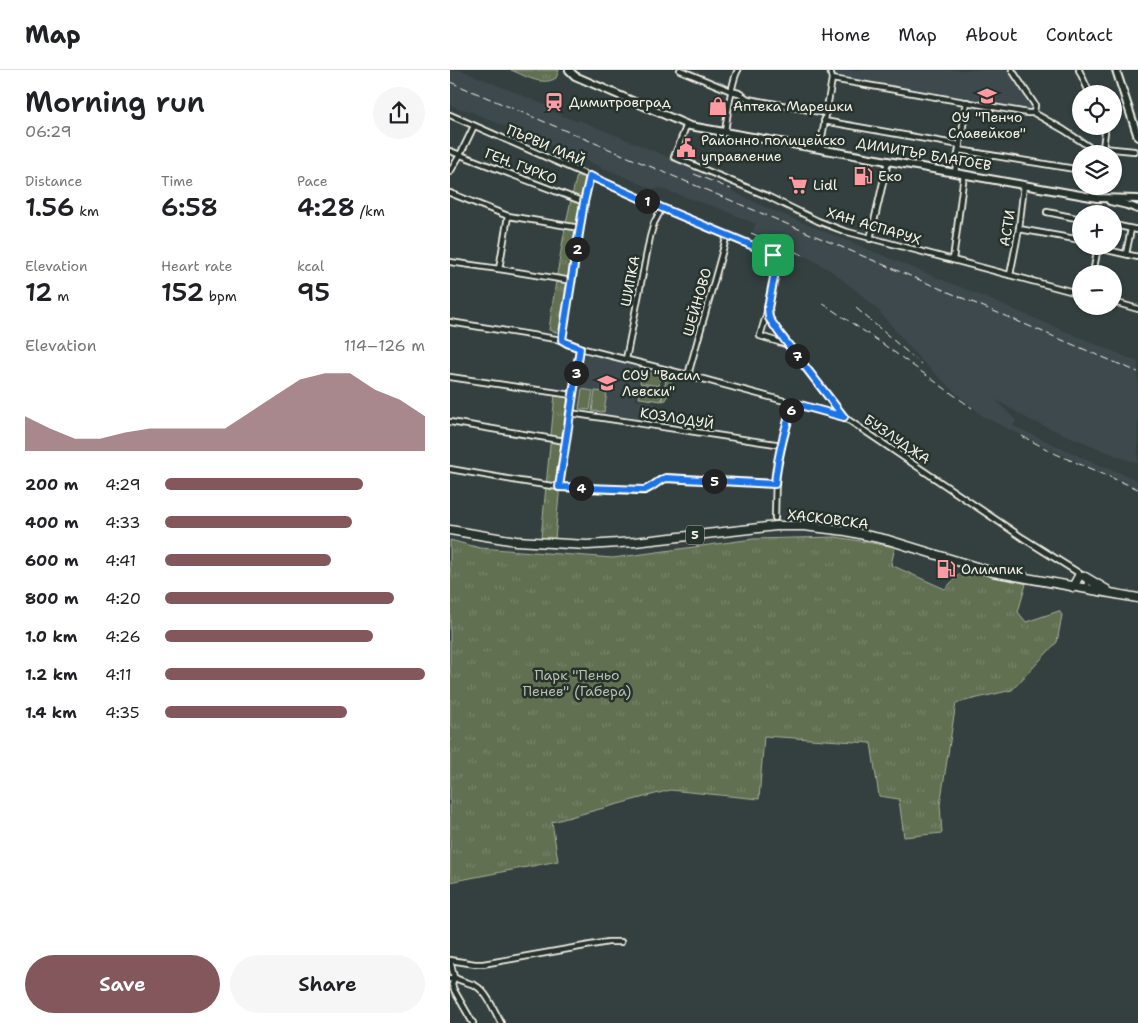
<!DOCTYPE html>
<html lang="en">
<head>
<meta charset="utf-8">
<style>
  body { margin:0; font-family:"Shantell Sans",sans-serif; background:#f6f6f6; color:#202124; height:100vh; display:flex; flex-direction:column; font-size:19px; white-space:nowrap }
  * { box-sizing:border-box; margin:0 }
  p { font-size:16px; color:#757577 }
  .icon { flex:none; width:28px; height:28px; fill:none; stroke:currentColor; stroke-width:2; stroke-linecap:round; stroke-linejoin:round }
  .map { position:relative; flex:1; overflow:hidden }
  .drawer { display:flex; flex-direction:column; background:#fff; width:450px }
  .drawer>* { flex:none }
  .buttons { position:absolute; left:622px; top:15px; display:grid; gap:10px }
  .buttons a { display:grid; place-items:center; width:50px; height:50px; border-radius:50%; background:#fff; box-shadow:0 1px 4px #0004; font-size:25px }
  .pin { position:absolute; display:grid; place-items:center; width:42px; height:42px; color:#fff; margin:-21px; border-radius:10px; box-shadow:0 2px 8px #0006 }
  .km { position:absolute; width:25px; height:25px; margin:-12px; border-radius:50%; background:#222; color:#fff; font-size:14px; line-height:25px; text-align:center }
  .round { display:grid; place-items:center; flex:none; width:52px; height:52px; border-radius:26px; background:#f6f6f6 }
  .summary { display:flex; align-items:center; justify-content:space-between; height:85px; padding:0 25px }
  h1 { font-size:28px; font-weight:600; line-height:38px }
  .figures { display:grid; grid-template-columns:repeat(3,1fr); gap:8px; height:85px; padding:5px 25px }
  .figures div { display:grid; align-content:center }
  .figures b { font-size:25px; font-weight:600 }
  .figures small { font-size:14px; font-weight:400 }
  .figures p { font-size:14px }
  .chart { height:140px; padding:10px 25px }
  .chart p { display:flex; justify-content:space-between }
  .chart svg { width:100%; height:90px; margin-top:5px; fill:#84575d; opacity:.7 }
  .cta { display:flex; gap:10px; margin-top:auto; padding:10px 25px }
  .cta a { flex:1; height:58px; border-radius:30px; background:#84575d; color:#fff; font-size:20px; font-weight:600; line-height:58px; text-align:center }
  .cta a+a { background:#f6f6f6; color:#202124 }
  ul { padding:0 25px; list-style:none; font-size:16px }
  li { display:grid; grid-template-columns:80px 60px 1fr; align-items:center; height:38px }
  li i { height:12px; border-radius:6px; background:#84575d }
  header { display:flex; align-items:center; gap:30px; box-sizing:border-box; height:70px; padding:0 25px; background:#fff; border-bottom:1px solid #e0e0e0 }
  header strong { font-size:24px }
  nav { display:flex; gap:28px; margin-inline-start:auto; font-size:18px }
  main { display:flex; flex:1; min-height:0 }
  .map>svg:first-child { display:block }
  .built { fill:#3e4a4e }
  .grass { fill:url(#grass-tufts); stroke:#aab09c }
  .garden { fill:#606f51; stroke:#aab09c }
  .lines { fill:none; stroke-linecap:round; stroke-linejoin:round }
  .street-casing { stroke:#f4f1e8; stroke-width:8 }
  .secondary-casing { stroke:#f4f1e8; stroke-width:10 }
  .primary-casing { stroke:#f4f1e8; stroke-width:11 }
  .street { stroke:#26332d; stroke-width:4.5 }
  .secondary { stroke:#26332d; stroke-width:6 }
  .primary { stroke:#26332d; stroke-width:8 }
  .rail { stroke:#f4f1e8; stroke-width:1; stroke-dasharray:8 4; stroke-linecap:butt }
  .route-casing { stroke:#fff; stroke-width:10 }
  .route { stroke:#1a73e8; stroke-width:6 }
  .labels { text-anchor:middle; stroke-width:5; stroke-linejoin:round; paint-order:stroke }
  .shield { fill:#26332d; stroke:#b6b8b0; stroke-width:1 }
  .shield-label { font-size:12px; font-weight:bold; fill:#f4f1e8 }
  .poi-label { font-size:14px; fill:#f4f1e8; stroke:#26332d; text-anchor:start }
  .street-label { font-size:14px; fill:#f4f1e8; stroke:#26332d }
  .park-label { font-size:14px; fill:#b9bdac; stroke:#26332d }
</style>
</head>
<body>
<header>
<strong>Map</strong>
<nav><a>Home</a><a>Map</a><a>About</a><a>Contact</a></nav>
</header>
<main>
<section class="drawer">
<div class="summary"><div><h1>Morning run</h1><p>06:29</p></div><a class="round"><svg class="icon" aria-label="share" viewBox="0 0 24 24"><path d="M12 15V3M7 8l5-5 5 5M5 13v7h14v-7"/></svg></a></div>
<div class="figures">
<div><p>Distance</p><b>1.56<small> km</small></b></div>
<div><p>Time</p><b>6:58</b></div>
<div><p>Pace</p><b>4:28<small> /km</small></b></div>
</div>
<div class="figures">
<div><p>Elevation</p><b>12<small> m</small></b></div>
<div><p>Heart rate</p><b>152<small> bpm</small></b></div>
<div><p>kcal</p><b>95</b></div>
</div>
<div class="chart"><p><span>Elevation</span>114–126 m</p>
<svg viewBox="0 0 160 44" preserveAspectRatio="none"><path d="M0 44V27L10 33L20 38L30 38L40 35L50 33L60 33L70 33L80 33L90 25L100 17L110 9L120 6L130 6L140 14L150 19L160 27V44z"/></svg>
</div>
<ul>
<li><b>200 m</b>4:29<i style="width:76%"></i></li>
<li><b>400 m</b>4:33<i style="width:72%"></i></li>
<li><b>600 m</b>4:41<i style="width:64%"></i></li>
<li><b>800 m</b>4:20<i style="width:88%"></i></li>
<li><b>1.0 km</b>4:26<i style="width:80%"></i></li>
<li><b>1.2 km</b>4:11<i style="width:100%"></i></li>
<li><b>1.4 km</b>4:35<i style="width:70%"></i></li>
</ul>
<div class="cta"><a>Save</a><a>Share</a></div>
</section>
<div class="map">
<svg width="688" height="953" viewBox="0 0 688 953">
  <defs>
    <pattern id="grass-tufts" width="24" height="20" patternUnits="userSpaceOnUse" patternTransform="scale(1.25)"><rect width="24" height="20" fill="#606f51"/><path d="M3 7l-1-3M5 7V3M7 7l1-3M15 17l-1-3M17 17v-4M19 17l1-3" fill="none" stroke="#77846a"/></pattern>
  </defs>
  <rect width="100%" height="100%" fill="#344040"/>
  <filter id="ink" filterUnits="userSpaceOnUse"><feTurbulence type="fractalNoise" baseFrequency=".02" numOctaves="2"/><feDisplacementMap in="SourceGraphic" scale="10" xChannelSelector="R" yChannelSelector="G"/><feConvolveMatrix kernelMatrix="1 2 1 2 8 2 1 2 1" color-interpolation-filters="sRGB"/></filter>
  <g filter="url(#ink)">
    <g class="built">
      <polygon points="0,0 11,0 102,38 101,41 128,52 129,50 218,87 288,124 317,138 534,227 688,292 688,393 672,388 580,350 545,329 566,351 563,356 646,394 688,410 688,420 644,400 534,347 508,325 471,290 428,240 413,226 383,202 361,189 303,161 306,154 271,139 209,118 203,119 17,40 9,39 0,35"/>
      <polygon points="383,0 558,0 582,37 579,41 385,6"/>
      <polygon points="131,283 191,297 185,330 205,333 204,340 192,339 191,350 122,339"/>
    </g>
    <g class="grass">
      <path d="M 61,0 L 109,0 L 106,8 C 92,17 74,5 61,0 Z"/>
      <path d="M 127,105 L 140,109 L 113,264 L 99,260 C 106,208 114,156 127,105 Z"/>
      <polygon points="192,301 222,308 216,330 212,331 216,310 210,309 209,316 190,313"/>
      <polygon points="105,324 118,326 105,469 91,468"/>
      <polygon points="386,467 445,477 441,495 495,519 516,497 526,499 576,514 568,542 576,552 609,541 612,545 607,572 562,620 506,633 490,735 492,763 454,767 449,729 429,726 421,673 314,666 309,729 220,720 102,752 108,791 0,812 0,470 30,478 163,488 303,469"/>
    </g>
    <g class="garden">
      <polygon points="191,315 214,319 211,331 189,328"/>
      <polygon points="132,319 143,321 140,340 129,339"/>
      <polygon points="145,321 157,322 154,342 142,341"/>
    </g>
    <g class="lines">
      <g class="street-casing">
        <g id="street">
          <polyline points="230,0 281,21 289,23 298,29 376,43"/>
          <polyline points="562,0 585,35 584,43 614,60 644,80 647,81 653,78 655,62 653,56"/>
          <polyline points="629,0 640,24"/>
          <polyline points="382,9 578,43 584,43"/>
          <polyline points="0,45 212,138 323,185 325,187 327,192 318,238 319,248 330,264 393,346"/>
          <polyline points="374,51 510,75"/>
          <polyline points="237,54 224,87 317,126 368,151 394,161 631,224"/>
          <path d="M 275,62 C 277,48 281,11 288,0"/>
          <polyline points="370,79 382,9 380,0"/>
          <polyline points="509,80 631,100"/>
          <polyline points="0,81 134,132"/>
          <polyline points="652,84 653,78 684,81"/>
          <polyline points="0,102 10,85 24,56"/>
          <polyline points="505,102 517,32"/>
          <polyline points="0,123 58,146 130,158"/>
          <polyline points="597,142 631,149"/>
          <polyline points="664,155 688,160"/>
          <polyline points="569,159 631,170"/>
          <polyline points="420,169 438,91"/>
          <polyline points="648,178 688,187"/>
          <polyline points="676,184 681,159"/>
          <polyline points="503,190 514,104"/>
          <polyline points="0,192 49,199 122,211"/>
          <polyline points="49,199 58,146"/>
          <polyline points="643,204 648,176"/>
          <polyline points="560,205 569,159 574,115"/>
          <polyline points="664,232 688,239"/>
          <polyline points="317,242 310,266 338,275"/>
          <polyline points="0,252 112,270 117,273 130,278 238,305 394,347 573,468 635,507 637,511 637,519"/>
          <polyline points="112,270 134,132 140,106"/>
          <polyline points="176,289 200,167 204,153 212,138"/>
          <polyline points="238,305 277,165"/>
          <polyline points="0,307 122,325"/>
          <polyline points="120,343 332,375"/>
          <polyline points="0,352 115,371"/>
          <path d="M 0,399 L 69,411 L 109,417 L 194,421 C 202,418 207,411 216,408 L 325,414"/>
          <polyline points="109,417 115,371 130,278"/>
          <polyline points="325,448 326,405 332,375 343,333"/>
          <polyline points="0,890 25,894 33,894 158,872 171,872"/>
          <path d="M 0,890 L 4,907 C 11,912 19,912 26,916 C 37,922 45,942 51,953"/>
          <polyline points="0,909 4,907 2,915 4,920 23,953"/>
        </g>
      </g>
      <g class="secondary-casing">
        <g id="secondary">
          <polyline points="119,0 125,6 240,56 647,128 688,129"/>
          <polyline points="666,0 688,67"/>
          <polyline points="660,131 677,135 688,139"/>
        </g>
      </g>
      <g class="primary-casing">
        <g id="primary">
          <polyline points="0,460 66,471 137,475 185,472 326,456 354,456 396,461 438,470 543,502 688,528"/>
          <polyline points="635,507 657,520"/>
          <polyline points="623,517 629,506"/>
        </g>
      </g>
      <use href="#street" class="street"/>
      <use href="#secondary" class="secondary"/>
      <use href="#primary" class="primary"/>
      <g class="rail">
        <polyline points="0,12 688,302"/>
        <polyline points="244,104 281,119"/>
        <polyline points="301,163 355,186"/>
        <polyline points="372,233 430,272 522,338"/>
        <polyline points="406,238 471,294"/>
        <polyline points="572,366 606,384 688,419"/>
      </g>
    </g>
  </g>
  <g class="lines" filter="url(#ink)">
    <g class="route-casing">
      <path id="route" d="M 140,106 L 212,138 L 320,183 L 326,187 L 327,192 L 318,238 L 319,248 L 330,264 L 394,347 L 343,333 C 335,359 327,387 325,414 L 216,408 C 207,411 202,418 194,420 L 109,417 L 130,278 L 117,273 L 112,270 L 134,132 Z"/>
    </g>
    <use href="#route" class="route"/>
  </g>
  <defs>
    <g id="school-bare" transform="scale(1.5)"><path d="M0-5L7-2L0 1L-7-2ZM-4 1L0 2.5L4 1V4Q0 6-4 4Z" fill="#ff9aa2" stroke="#26332d" stroke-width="2.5" paint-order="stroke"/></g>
    <g id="station-bare" transform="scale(1.5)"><path d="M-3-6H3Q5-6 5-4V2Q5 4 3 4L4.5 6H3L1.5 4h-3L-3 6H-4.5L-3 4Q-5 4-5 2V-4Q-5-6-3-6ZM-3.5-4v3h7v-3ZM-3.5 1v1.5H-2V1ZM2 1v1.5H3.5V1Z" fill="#ff9aa2" stroke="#26332d" stroke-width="2.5" paint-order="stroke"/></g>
    <g id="shop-bare" transform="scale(1.5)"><path d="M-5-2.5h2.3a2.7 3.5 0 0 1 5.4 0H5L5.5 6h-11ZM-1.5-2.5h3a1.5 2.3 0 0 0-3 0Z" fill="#ff9aa2" stroke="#26332d" stroke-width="2.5" paint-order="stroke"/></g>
    <g id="civic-bare" transform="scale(1.5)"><path d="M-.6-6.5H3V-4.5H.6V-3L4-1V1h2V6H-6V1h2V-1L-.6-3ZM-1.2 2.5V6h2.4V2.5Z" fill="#ff9aa2" stroke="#26332d" stroke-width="2.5" paint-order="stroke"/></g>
    <g id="fuel-bare" transform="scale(1.5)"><path d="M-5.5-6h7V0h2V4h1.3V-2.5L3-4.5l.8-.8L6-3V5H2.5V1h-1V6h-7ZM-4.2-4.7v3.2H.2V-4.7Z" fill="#ff9aa2" stroke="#26332d" stroke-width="2.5" paint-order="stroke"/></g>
    <g id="supermarket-bare" transform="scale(1.5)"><path d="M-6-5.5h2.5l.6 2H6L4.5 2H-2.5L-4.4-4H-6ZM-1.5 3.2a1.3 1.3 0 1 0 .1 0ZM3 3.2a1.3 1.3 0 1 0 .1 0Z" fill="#ff9aa2" stroke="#26332d" stroke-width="2.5" paint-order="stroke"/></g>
  </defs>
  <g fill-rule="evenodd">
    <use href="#school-bare" x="537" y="26"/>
    <use href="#station-bare" x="104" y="32"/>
    <use href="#shop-bare" x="268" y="36"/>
    <use href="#civic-bare" x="236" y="78"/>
    <use href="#fuel-bare" x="413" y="106"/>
    <use href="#supermarket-bare" x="348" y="115"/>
    <use href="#school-bare" x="157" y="313"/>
    <use href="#fuel-bare" x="496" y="499"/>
  </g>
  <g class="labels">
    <rect class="shield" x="236" y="455.5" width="18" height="19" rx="4"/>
    <g class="shield-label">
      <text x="245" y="469">5</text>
    </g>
    <g class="poi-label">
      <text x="119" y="37">Димитровград</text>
      <text x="283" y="41">Аптека Марешки</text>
      <text x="537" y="52" text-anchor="middle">ОУ "Пенчо<tspan x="537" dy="16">Славейков"</tspan></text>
      <text x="251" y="75">Районно полицейско<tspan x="251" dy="16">управление</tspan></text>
      <text x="428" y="111">Еко</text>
      <text x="363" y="120">Lidl</text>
      <text x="172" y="310">СОУ "Васил<tspan x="172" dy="16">Левски"</tspan></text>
      <text x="511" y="504">Олимпик</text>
    </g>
    <g class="street-label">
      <text transform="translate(96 75) rotate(23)" y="5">ПЪРВИ МАЙ</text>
      <text transform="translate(474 84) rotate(10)" y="5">ДИМИТЪР БЛАГОЕВ</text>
      <text transform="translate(71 96) rotate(21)" y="5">ГЕН. ГУРКО</text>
      <text transform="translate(424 156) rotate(17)" y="5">ХАН АСПАРУХ</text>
      <text transform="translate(557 158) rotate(-81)" y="5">АСТИ</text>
      <text transform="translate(180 211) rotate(-79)" y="5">ШИПКА</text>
      <text transform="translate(247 232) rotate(-74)" y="5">ШЕЙНОВО</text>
      <text transform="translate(227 348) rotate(9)" y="5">КОЗЛОДУЙ</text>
      <text transform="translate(447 369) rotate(34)" y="5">БУЗЛУДЖА</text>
      <text transform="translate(378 449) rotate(7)" y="5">ХАСКОВСКА</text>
    </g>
    <g class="park-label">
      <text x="127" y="610">Парк "Пеньо<tspan x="127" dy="16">Пенев" (Габера)</tspan></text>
    </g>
  </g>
</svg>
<div class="buttons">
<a><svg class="icon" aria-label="locate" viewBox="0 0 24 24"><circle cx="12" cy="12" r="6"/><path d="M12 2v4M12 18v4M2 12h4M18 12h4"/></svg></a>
<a><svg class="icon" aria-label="layers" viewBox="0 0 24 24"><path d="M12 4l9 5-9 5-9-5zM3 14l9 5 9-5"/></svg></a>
<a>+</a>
<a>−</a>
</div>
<div class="pin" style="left:323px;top:185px;background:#1e9e55"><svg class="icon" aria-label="arrive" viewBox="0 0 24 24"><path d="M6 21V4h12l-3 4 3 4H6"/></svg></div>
<b class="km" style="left:197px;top:131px">1</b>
<b class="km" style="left:127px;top:179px">2</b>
<b class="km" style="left:126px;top:303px">3</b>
<b class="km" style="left:131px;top:418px">4</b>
<b class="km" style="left:264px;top:411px">5</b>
<b class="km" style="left:341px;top:340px">6</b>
<b class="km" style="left:347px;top:286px">7</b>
</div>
</main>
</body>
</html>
